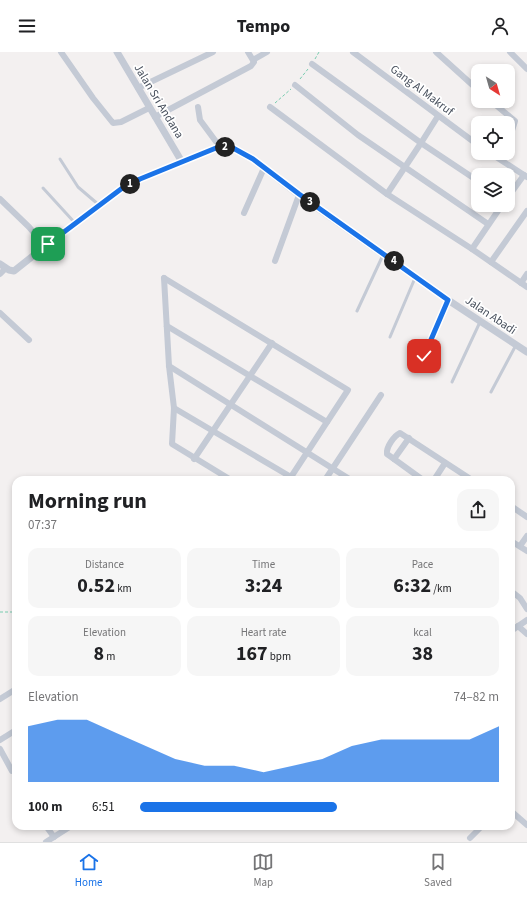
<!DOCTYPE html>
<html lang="en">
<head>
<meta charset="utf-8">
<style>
  body { margin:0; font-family:"Source Sans 3",sans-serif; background:#f6f6f6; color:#202124; height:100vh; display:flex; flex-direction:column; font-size:15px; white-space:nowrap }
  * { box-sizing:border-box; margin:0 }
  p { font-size:13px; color:#757577 }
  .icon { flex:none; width:22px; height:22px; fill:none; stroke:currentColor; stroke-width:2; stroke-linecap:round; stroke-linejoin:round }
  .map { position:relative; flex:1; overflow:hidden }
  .details { position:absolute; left:12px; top:424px; width:503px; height:354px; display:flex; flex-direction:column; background:#fff; border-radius:12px; box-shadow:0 2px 6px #0003 }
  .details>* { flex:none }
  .needle { width:26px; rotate:143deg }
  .buttons { position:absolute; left:471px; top:12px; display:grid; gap:8px }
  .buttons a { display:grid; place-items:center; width:44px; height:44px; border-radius:8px; background:#fff; box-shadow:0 2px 6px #0003; font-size:20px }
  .pin { position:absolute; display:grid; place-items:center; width:34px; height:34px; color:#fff; margin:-17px; border-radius:8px; box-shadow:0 2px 6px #0006 }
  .km { position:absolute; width:20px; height:20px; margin:-10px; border-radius:50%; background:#222; color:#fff; font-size:11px; line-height:20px; text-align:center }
  .round { display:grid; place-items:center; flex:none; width:42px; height:42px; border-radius:12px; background:#f6f6f6 }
  .overview { display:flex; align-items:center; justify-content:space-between; height:68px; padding:0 16px }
  h1 { font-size:22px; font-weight:700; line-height:30px }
  .metrics { display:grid; grid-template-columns:repeat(3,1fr); gap:6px; height:68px; padding:4px 16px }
  .metrics div { display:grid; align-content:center; border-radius:10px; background:#f6f6f6; text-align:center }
  .metrics b { font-size:20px; font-weight:700 }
  .metrics small { font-size:11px; font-weight:400 }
  .metrics p { font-size:11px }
  .chart { height:112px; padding:8px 16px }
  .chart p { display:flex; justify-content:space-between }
  .chart svg { width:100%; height:72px; margin-top:4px; fill:#1a73e8; opacity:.7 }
  ul { padding:0 16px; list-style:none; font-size:13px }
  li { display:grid; grid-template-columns:64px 48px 1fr; align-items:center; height:30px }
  li i { height:10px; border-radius:5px; background:#1a73e8 }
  header { display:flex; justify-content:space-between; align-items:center; height:52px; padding:0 16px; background:#fff; font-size:18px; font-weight:700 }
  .dock { display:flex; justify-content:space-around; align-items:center; height:56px; border-top:1px solid #e0e0e0; background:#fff; font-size:11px; color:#757577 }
  .dock a { display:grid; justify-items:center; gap:2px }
  .dock .current { color:#1a73e8 }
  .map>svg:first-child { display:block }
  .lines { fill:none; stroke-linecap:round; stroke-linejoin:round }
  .path { stroke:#78ccaf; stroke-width:1; stroke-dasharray:3 2; stroke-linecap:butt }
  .service { stroke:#c4cad5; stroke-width:3 }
  .minor { stroke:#c4cad5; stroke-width:6 }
  .tertiary { stroke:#c4cad5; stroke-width:7 }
  .route-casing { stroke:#fff; stroke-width:8 }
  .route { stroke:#1a73e8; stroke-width:5 }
  .labels { text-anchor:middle; stroke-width:3.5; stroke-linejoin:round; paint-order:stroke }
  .street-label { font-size:12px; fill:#48505d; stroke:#fff }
</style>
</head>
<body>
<header><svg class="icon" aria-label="menu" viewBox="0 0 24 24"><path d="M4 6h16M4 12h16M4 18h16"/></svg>Tempo<svg class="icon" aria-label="person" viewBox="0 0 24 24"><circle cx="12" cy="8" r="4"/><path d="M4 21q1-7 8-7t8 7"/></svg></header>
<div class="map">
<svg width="527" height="790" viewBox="0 0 527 790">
  <rect width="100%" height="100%" fill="#f3f0f0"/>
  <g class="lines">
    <g class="path">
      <polyline points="315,7 319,0"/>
      <polyline points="300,27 308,17"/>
      <polyline points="275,51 291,37"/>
      <polyline points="0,560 16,560"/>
    </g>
    <g class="service">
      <polyline points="60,107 78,135 99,153"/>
      <polyline points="43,136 75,171"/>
      <polyline points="357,259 383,203"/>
      <polyline points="390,285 415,226"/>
      <polyline points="452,330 480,270"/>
      <polyline points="491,340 516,293"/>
    </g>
    <g class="minor">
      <polyline points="61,0 93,46 113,71 121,70 149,56"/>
      <polyline points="353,0 478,93"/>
      <polyline points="436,0 478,38"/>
      <polyline points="510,0 527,17"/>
      <polyline points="253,8 267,0"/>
      <polyline points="312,12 421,91 478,129"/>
      <polyline points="295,33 358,83 488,172"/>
      <polyline points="138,36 213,0"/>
      <polyline points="491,49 515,69 508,91"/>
      <polyline points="198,55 200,68 220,95"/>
      <polyline points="270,55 387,142 472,197 527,235"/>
      <polyline points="155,65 251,14 254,10 248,0"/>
      <polyline points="490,101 527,125"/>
      <polyline points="387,142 421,91 438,64"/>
      <polyline points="508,145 524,123"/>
      <polyline points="0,147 29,175 45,194"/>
      <polyline points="244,161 264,116"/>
      <polyline points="472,197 502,153"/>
      <polyline points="275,209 299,143"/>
      <polyline points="491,210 527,159"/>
      <polyline points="0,222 6,216"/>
      <polyline points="164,226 348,338 289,428"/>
      <polyline points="164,226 169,314 174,356 172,392 231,428"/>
      <polyline points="521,231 527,222"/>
      <polyline points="0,261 29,288"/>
      <polyline points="167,274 327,370"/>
      <polyline points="424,304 448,248"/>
      <polyline points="169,314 351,428"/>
      <polyline points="174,356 291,425"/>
      <polyline points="409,386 394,407 423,428"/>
      <polyline points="194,407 272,291"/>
      <path d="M 394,407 L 387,402 C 386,395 394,384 400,381 L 472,428"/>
      <polyline points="325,428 381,343"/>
      <polyline points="434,428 445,411"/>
      <polyline points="511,454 527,465"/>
      <polyline points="511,489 527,499"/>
      <polyline points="520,494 527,484"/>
      <polyline points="511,539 520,546 527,557"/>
      <polyline points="518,574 527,582"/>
      <polyline points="511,579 527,568"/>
      <polyline points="0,647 16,637"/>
      <polyline points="0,688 16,678"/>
      <polyline points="0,697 12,719 16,719"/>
      <polyline points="511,759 527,773"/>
      <polyline points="46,774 54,785"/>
      <polyline points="470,786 482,774"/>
      <polyline points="46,790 71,774"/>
    </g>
    <g class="tertiary">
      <polyline points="117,0 182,110"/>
      <polyline points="0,212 9,218 14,219 48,192 121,137 140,127 216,96 224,95 233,96 253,107 299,143 448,248 527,300"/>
    </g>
  </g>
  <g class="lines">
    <g class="route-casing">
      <polyline id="route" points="48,192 121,137 140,127 216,96 224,95 233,96 253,107 299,142 448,248 424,304"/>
    </g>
    <use href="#route" class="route"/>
  </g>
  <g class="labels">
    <g class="street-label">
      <text transform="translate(422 38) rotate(37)" y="4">Gang Al Makruf</text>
      <text transform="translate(159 49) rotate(59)" y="4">Jalan Sri Andana</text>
      <text transform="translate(491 263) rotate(34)" y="4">Jalan Abadi</text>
    </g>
  </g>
</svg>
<div class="buttons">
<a><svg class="needle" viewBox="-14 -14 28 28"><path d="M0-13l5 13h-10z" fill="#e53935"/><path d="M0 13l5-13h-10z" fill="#757577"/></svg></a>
<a><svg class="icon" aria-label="locate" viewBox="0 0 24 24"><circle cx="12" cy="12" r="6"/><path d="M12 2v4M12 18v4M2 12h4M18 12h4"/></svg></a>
<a><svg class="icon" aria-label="layers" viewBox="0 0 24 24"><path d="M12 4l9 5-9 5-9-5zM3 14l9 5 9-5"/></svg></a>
</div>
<div class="pin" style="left:48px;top:192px;background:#1e9e55"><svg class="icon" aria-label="arrive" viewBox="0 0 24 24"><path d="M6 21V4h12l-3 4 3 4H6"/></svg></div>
<div class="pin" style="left:424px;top:304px;background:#d93025"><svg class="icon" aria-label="check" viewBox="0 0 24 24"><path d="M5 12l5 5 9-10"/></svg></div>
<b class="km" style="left:130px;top:132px">1</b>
<b class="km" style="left:225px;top:95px">2</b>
<b class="km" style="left:310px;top:150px">3</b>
<b class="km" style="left:394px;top:209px">4</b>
<section class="details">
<div class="overview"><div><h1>Morning run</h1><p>07:37</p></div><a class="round"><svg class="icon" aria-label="share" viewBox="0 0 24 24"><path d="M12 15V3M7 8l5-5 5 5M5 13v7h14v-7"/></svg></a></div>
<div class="metrics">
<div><p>Distance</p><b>0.52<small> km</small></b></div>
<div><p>Time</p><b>3:24</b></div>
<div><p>Pace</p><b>6:32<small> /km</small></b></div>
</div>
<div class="metrics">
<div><p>Elevation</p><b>8<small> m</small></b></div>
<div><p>Heart rate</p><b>167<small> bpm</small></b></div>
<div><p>kcal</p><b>38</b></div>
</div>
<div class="chart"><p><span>Elevation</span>74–82 m</p>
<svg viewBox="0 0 160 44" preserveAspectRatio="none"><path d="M0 44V10L10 6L20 6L30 14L40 22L50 30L60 34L70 34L80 38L90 34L100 30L110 22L120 18L130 18L140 18L150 18L160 10V44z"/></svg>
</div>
<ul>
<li><b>100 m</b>6:51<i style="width:55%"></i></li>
</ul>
</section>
</div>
<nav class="dock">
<a class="current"><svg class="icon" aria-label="home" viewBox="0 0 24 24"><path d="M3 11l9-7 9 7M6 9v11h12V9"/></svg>Home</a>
<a><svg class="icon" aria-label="map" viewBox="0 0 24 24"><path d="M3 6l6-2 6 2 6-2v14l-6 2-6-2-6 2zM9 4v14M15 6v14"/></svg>Map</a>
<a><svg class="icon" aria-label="saved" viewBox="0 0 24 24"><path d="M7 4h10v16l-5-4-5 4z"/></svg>Saved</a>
</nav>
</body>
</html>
